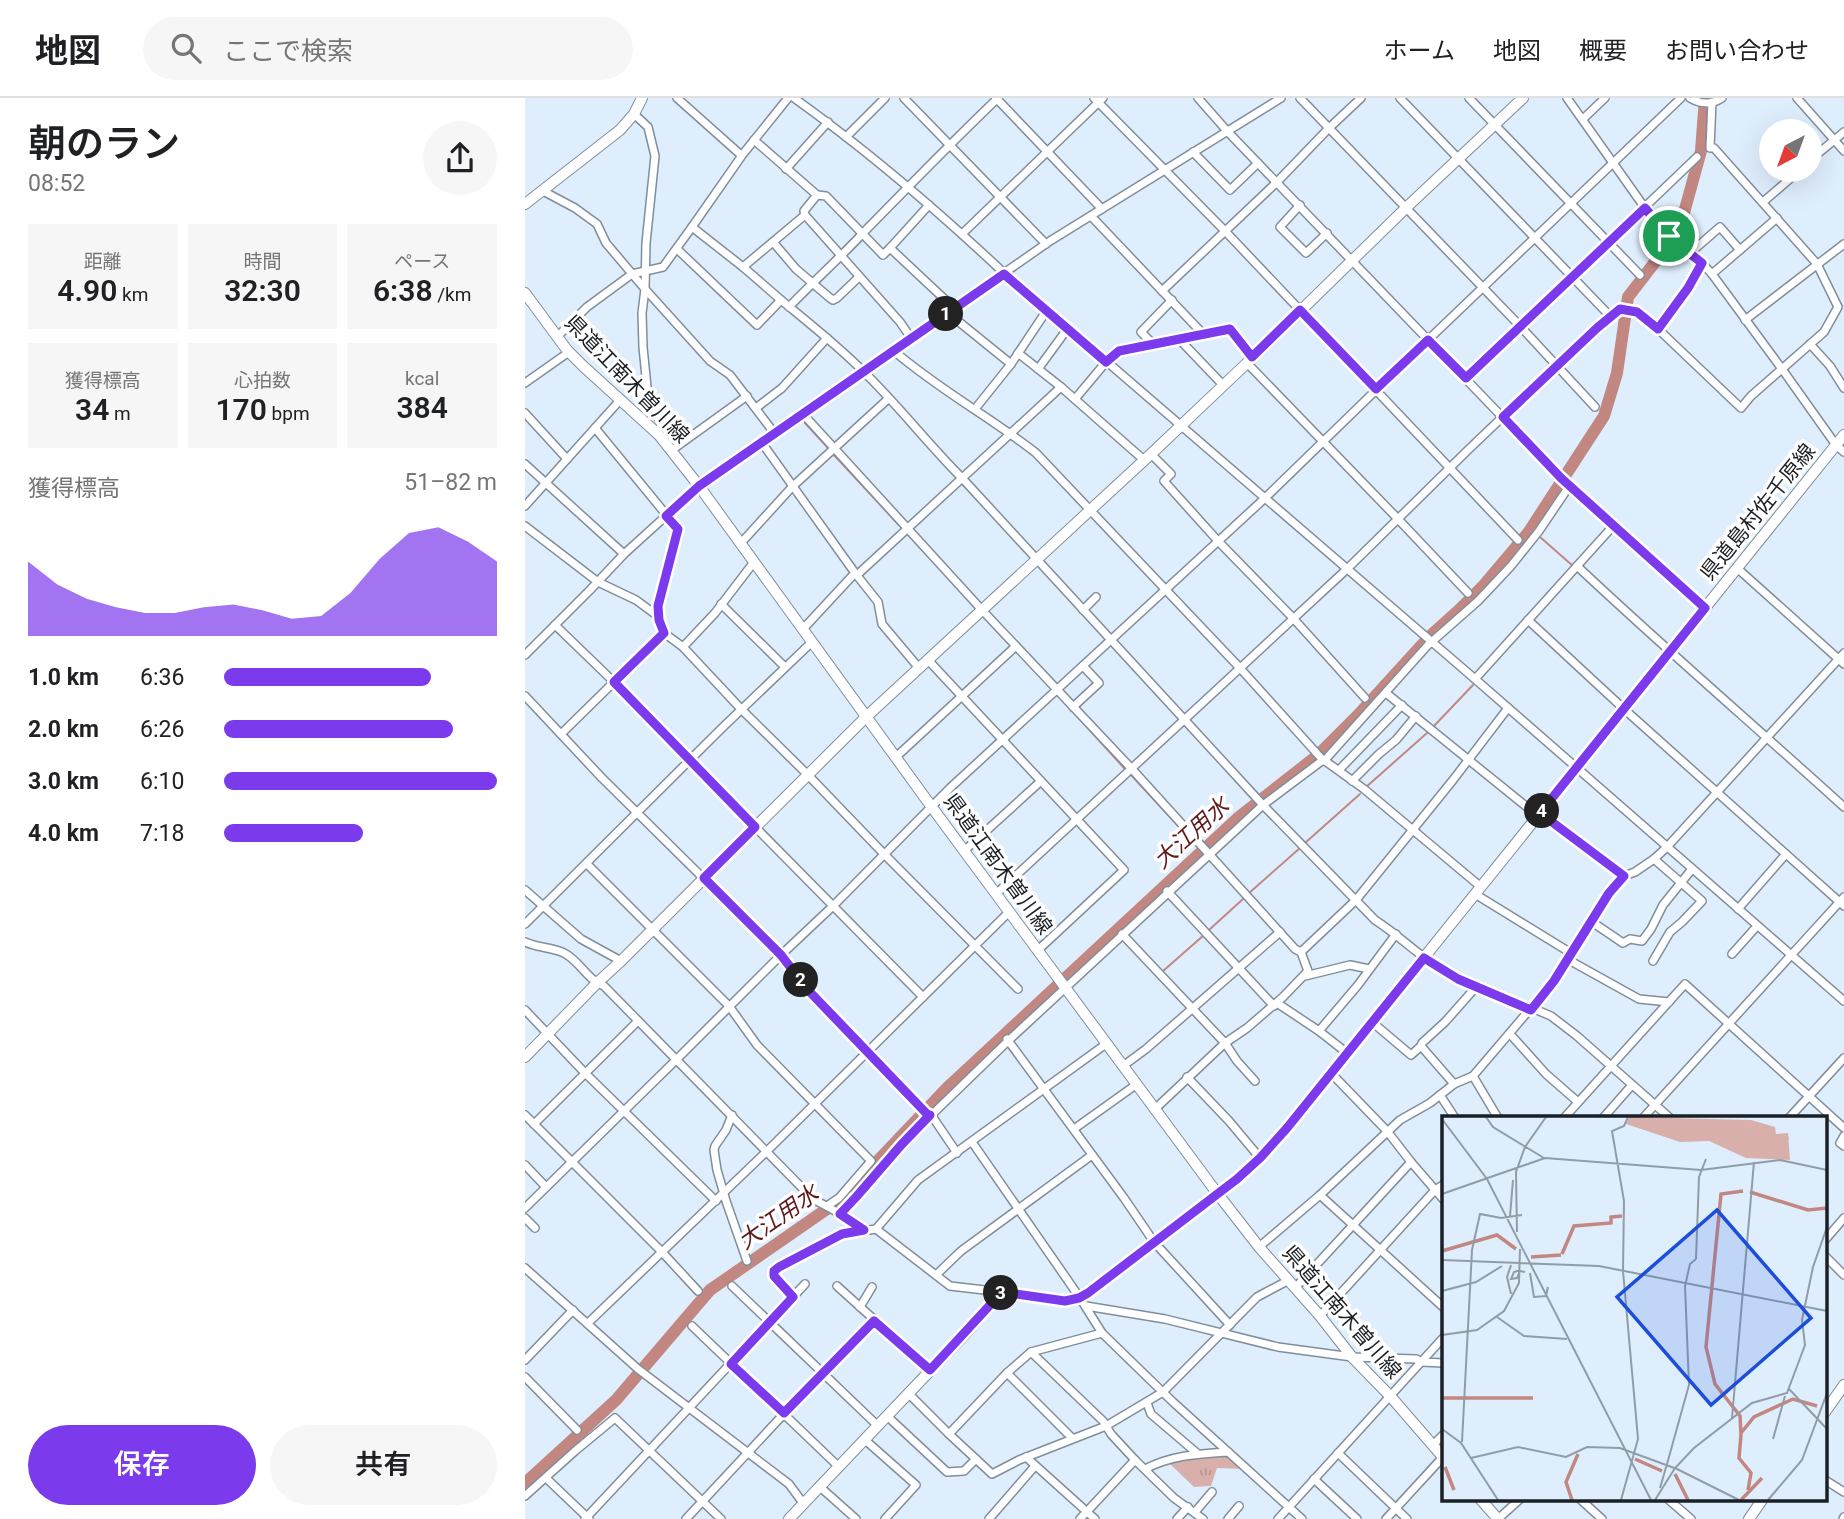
<!DOCTYPE html>
<html lang="ja">
<head>
<meta charset="utf-8">
<style>
  body { margin:0; font-family:Roboto,"Noto Sans JP",sans-serif; background:#f6f6f6; color:#202124; height:100vh; display:flex; flex-direction:column; font-size:26px; white-space:nowrap }
  * { box-sizing:border-box; margin:0 }
  p { font-size:23px; color:#757577 }
  .icon { flex:none; width:38px; height:38px; fill:none; stroke:currentColor; stroke-width:2; stroke-linecap:round; stroke-linejoin:round }
  .map { position:relative; flex:1; overflow:hidden }
  .side { display:flex; flex-direction:column; background:#fff; width:525px }
  .side>* { flex:none }
  .needle { width:46px; rotate:221deg }
  .buttons { position:absolute; left:1234px; top:21px; display:grid; gap:14px }
  .buttons a { display:grid; place-items:center; width:63px; height:63px; border-radius:50%; background:#fff; box-shadow:0 7px 28px #0002; font-size:35px }
  .pin { position:absolute; display:grid; place-items:center; width:60px; height:60px; color:#fff; margin:-30px; border:4px solid #fff; border-radius:50%; box-shadow:0 2px 7px #0007 }
  .km { position:absolute; width:35px; height:35px; margin:-18px; border-radius:50%; background:#222; color:#fff; font-size:19px; line-height:35px; text-align:center }
  .round { display:grid; place-items:center; flex:none; width:74px; height:74px; border-radius:37px; background:#f6f6f6 }
  .summary { display:flex; align-items:center; justify-content:space-between; height:119px; padding:0 28px }
  h1 { font-size:38px; font-weight:600; line-height:52px }
  .figures { display:grid; grid-template-columns:repeat(3,1fr); gap:10px; height:119px; padding:7px 28px }
  .figures div { display:grid; align-content:center; border-radius:0px; background:#f6f6f6; text-align:center }
  .figures b { font-size:30px; font-weight:600 }
  .figures small { font-size:19px; font-weight:400 }
  .figures p { font-size:19px }
  .chart { height:196px; padding:14px 28px }
  .chart p { display:flex; justify-content:space-between }
  .chart svg { width:100%; height:126px; margin-top:7px; fill:#7c3aed; opacity:.7 }
  .action { display:flex; gap:14px; margin-top:auto; padding:14px 28px }
  .action a { flex:1; height:80px; border-radius:42px; background:#7c3aed; color:#fff; font-size:28px; font-weight:600; line-height:80px; text-align:center }
  .action a+a { background:#f6f6f6; color:#202124 }
  ul { padding:0 28px; list-style:none; font-size:23px }
  li { display:grid; grid-template-columns:112px 84px 1fr; align-items:center; height:52px }
  li i { height:18px; border-radius:9px; background:#7c3aed }
  header { display:flex; align-items:center; gap:42px; box-sizing:border-box; height:98px; padding:0 35px; background:#fff; border-bottom:2px solid #e0e0e0 }
  header strong { font-size:33px }
  nav { display:flex; gap:38px; margin-inline-start:auto; font-size:24px }
  .search { width:490px; height:63px; background:#f6f6f6; display:flex; align-items:center; gap:18px; box-sizing:border-box; padding:0 24px; border-radius:38px; color:#757577; font-size:26px }
  main { display:flex; flex:1; min-height:0 }
  .map>svg:first-child { display:block }
  .park { fill:url(#park-tufts) }
  .lines { fill:none; stroke-linecap:round; stroke-linejoin:round }
  .stream { stroke:#c38782; stroke-width:2 }
  .river { stroke:#c38782; stroke-width:12 }
  .street-casing { stroke:#808e9c; stroke-width:10 }
  .secondary-casing { stroke:#808e9c; stroke-width:12 }
  .street { stroke:#fff; stroke-width:7 }
  .secondary { stroke:#fff; stroke-width:10 }
  .route-casing { stroke:#fff; stroke-width:14 }
  .route { stroke:#7c3aed; stroke-width:9 }
  .labels { text-anchor:middle; stroke-width:7; stroke-linejoin:round; paint-order:stroke }
  .street-label { font-size:21px; fill:#1a2025; stroke:#fff }
  .water-label { font-size:23px; font-style:italic; fill:#601718; stroke:#fff }
  .inset-river { fill:none; stroke:#c38782; stroke-width:3.5 }
  .inset-road { fill:none; stroke:#909ca7; stroke-width:2 }
  .view { fill:#1d4ed8; fill-opacity:0.15; stroke:#1d4ed8; stroke-width:3.5 }
  .inset-edge { fill:none; stroke:#1a2025; stroke-width:3.5 }
</style>
</head>
<body>
<header>
<strong>地図</strong>
<div class="search"><svg class="icon" aria-label="search" viewBox="0 0 24 24"><circle cx="10" cy="10" r="6"/><path d="M15 15l6 6"/></svg>ここで検索</div>
<nav><a>ホーム</a><a>地図</a><a>概要</a><a>お問い合わせ</a></nav>
</header>
<main>
<section class="side">
<div class="summary"><div><h1>朝のラン</h1><p>08:52</p></div><a class="round"><svg class="icon" aria-label="share" viewBox="0 0 24 24"><path d="M12 15V3M7 8l5-5 5 5M5 13v7h14v-7"/></svg></a></div>
<div class="figures">
<div><p>距離</p><b>4.90<small> km</small></b></div>
<div><p>時間</p><b>32:30</b></div>
<div><p>ペース</p><b>6:38<small> /km</small></b></div>
</div>
<div class="figures">
<div><p>獲得標高</p><b>34<small> m</small></b></div>
<div><p>心拍数</p><b>170<small> bpm</small></b></div>
<div><p>kcal</p><b>384</b></div>
</div>
<div class="chart"><p><span>獲得標高</span>51–82 m</p>
<svg viewBox="0 0 160 44" preserveAspectRatio="none"><path d="M0 44V18L10 26L20 31L30 34L40 36L50 36L60 34L70 33L80 35L90 38L100 37L110 29L120 17L130 8L140 6L150 11L160 18V44z"/></svg>
</div>
<ul>
<li><b>1.0 km</b>6:36<i style="width:76%"></i></li>
<li><b>2.0 km</b>6:26<i style="width:84%"></i></li>
<li><b>3.0 km</b>6:10<i style="width:100%"></i></li>
<li><b>4.0 km</b>7:18<i style="width:51%"></i></li>
</ul>
<div class="action"><a>保存</a><a>共有</a></div>
</section>
<div class="map">
<svg width="1319" height="1421" viewBox="0 0 1319 1421">
  <defs>
    <pattern id="park-tufts" width="24" height="20" patternUnits="userSpaceOnUse" patternTransform="scale(1.75)"><rect width="24" height="20" fill="#d9afab"/><path d="M3 7l-1-3M5 7V3M7 7l1-3M15 17l-1-3M17 17v-4M19 17l1-3" fill="none" stroke="#ba9693"/></pattern>
  </defs>
  <rect width="100%" height="100%" fill="#dfeefd"/>
  <polygon class="park" points="703,1357 717,1371 692,1370 686,1388 669,1389 644,1365"/>
  <g class="lines">
    <g class="stream">
      <polyline points="280,325 304,351"/>
      <polyline points="254,339 275,325"/>
      <polyline points="309,357 374,427"/>
      <polyline points="383,436 401,456"/>
      <polyline points="1015,439 1048,468"/>
      <polyline points="540,605 600,671"/>
      <polyline points="908,629 948,587"/>
      <polyline points="606,677 671,747"/>
      <polyline points="840,690 902,635"/>
      <polyline points="780,745 835,696"/>
      <polyline points="723,796 775,750"/>
      <polyline points="684,832 718,801"/>
      <polyline points="638,873 679,837"/>
    </g>
    <g class="river">
      <polyline points="328,1089 422,990 534,886 714,719 793,657 833,617 904,539 934,512 959,487 1003,435 1079,318 1092,275 1103,199 1154,133 1176,53 1180,0"/>
      <polyline points="0,1385 91,1302 185,1192 312,1104"/>
    </g>
    <g class="street-casing">
      <g id="street">
        <polyline points="152,0 216,57"/>
        <path d="M 269,0 C 343,53 413,113 479,175 L 950,581 L 1319,903"/>
        <polyline points="379,0 521,146"/>
        <polyline points="471,0 577,111"/>
        <polyline points="569,0 700,133 993,442"/>
        <polyline points="673,0 703,34 1036,380 1180,510"/>
        <polyline points="775,0 995,228 1070,309"/>
        <polyline points="875,0 1085,218"/>
        <polyline points="944,0 1115,177"/>
        <polyline points="1042,0 1120,110 1145,140 1153,144 1177,165 1187,176 1257,271 1311,347 1319,354"/>
        <path d="M 1165,0 C 1175,6 1187,7 1197,0"/>
        <polyline points="1272,0 1319,53"/>
        <polyline points="109,16 123,29 130,58 121,145 120,191 117,215 118,249 123,299 136,326 134,337"/>
        <polyline points="1058,21 1080,0"/>
        <polyline points="321,39 360,0"/>
        <polyline points="229,42 292,97 279,113 280,117 375,224 386,240"/>
        <polyline points="668,54 705,92 733,65"/>
        <polyline points="1284,63 1319,34"/>
        <polyline points="261,71 303,24"/>
        <polyline points="18,93 50,110 72,126 81,145 120,191 185,263 205,277 250,336"/>
        <polyline points="292,97 301,98 358,157 365,150 429,210"/>
        <polyline points="1238,104 1275,72"/>
        <polyline points="775,107 755,129 781,155 802,135"/>
        <polyline points="566,118 679,237"/>
        <polyline points="167,129 218,169 280,117"/>
        <polyline points="437,136 578,0"/>
        <polyline points="248,144 271,171 305,200 308,202 312,200 334,179"/>
        <polyline points="365,150 404,107"/>
        <path d="M 152,151 L 232,227 L 256,202 C 284,225 312,247 338,273 C 373,307 403,346 437,380 L 738,707 L 850,822 C 875,838 895,859 920,874 C 945,890 978,900 1006,912"/>
        <polyline points="1165,155 1195,129 1215,152"/>
        <polyline points="218,169 256,202"/>
        <polyline points="1187,176 1252,120"/>
        <polyline points="637,193 752,84 804,30 836,0"/>
        <path d="M 264,209 C 289,183 316,159 340,133 C 384,88 428,43 473,0"/>
        <polyline points="423,215 486,266"/>
        <polyline points="1220,222 1319,146"/>
        <polyline points="1133,231 1163,190 1177,165"/>
        <polyline points="32,239 62,209 107,176 138,169 167,129 218,56 263,0"/>
        <polyline points="655,242 698,287"/>
        <polyline points="628,246 616,234 647,202"/>
        <polyline points="1285,246 1305,268 1319,290"/>
        <path d="M 369,253 C 413,291 465,319 511,355 L 714,569 L 796,660 L 839,691 L 956,789"/>
        <polyline points="493,255 536,289 619,362"/>
        <polyline points="722,265 873,421 943,495"/>
        <polyline points="513,271 543,230"/>
        <polyline points="941,280 1172,59"/>
        <polyline points="0,285 44,254"/>
        <polyline points="550,301 581,264 594,253 705,231 727,259"/>
        <polyline points="231,310 257,290 302,240"/>
        <polyline points="450,311 486,266 522,212"/>
        <polyline points="0,315 42,361"/>
        <polyline points="278,316 457,512 606,670 761,841 770,851 776,854 831,802 928,682 983,610"/>
        <polyline points="70,330 153,431 133,508 134,522 139,535 158,549 217,612 283,677 359,756 493,891"/>
        <polyline points="237,345 330,475 353,504 357,526 394,570"/>
        <polyline points="147,352 222,298"/>
        <polyline points="626,356 646,376 639,383 693,443 768,520 840,600"/>
        <polyline points="0,366 99,456"/>
        <polyline points="0,408 96,301"/>
        <polyline points="0,428 73,484 111,502 134,519"/>
        <polyline points="216,445 267,389 363,301"/>
        <path d="M 1052,468 C 1139,550 1230,628 1319,709"/>
        <polyline points="1212,470 1319,566"/>
        <polyline points="332,477 536,289"/>
        <polyline points="196,506 260,569"/>
        <polyline points="558,512 571,499"/>
        <polyline points="1003,522 1099,611 1319,808"/>
        <polyline points="30,527 89,584 165,663 398,899"/>
        <polyline points="278,531 330,475"/>
        <polyline points="158,549 190,515 229,464"/>
        <polyline points="0,557 65,492 99,456 174,388 525,143 756,0"/>
        <polyline points="403,562 599,772 512,853"/>
        <polyline points="950,581 1089,427"/>
        <polyline points="861,595 1013,718"/>
        <polyline points="0,598 77,680 256,857 283,892 402,1016 407,1018 432,1055"/>
        <polyline points="548,609 574,585 558,568"/>
        <polyline points="36,636 139,535"/>
        <polyline points="371,659 491,548"/>
        <polyline points="799,663 903,547 953,503 986,468 1014,433 1045,387"/>
        <polyline points="814,672 877,607"/>
        <polyline points="827,683 854,656 871,642 891,618"/>
        <polyline points="1015,715 1099,778"/>
        <polyline points="439,753 516,683"/>
        <polyline points="62,766 204,908 232,947 346,1063 314,1100 302,1108"/>
        <polyline points="0,792 56,841 96,863"/>
        <polyline points="642,793 749,908"/>
        <polyline points="471,796 822,471 944,351 1071,230 1095,211 1112,214 1133,231 1216,310 1226,298 1299,234 1313,209 1292,166 1189,50 1185,50 1187,4"/>
        <polyline points="950,796 1046,855"/>
        <polyline points="1213,811 1261,756"/>
        <polyline points="1067,824 1098,845 1105,841 1117,843 1126,831 1138,807 1167,771"/>
        <polyline points="0,826 197,630 287,544"/>
        <polyline points="597,836 700,945 712,963 730,983"/>
        <path d="M 0,844 C 12,850 27,849 39,855 C 54,862 62,882 79,888 L 288,1101 L 312,1114 L 339,1132"/>
        <polyline points="1207,856 1232,828"/>
        <polyline points="1042,861 1114,901 1144,904"/>
        <polyline points="1128,863 1145,834 1157,824 1177,803 1129,761"/>
        <polyline points="780,878 825,867 844,871"/>
        <polyline points="752,905 794,933 822,955"/>
        <polyline points="1007,910 1026,918 1052,938 1145,1020"/>
        <polyline points="0,912 60,975 191,1103"/>
        <polyline points="847,924 886,957 896,948 929,986"/>
        <polyline points="794,933 833,887 871,836"/>
        <polyline points="985,936 1021,976 1053,1004"/>
        <polyline points="482,941 599,1100 629,1144 705,1227"/>
        <polyline points="896,948 897,945 920,924 951,889"/>
        <polyline points="598,968 621,951 755,834"/>
        <polyline points="806,975 862,1033 886,1064 918,1101"/>
        <polyline points="662,979 704,1023 735,1060"/>
        <polyline points="915,997 930,1020"/>
        <polyline points="630,1011 700,945 722,930 758,899 783,873 776,854"/>
        <polyline points="0,1017 137,1154 173,1193"/>
        <polyline points="207,1017 201,1032 190,1048 189,1052 192,1072 201,1103 222,1163"/>
        <polyline points="973,1020 948,978 1029,883 1084,795 1099,778 1110,774 1129,761 1142,749 1319,555"/>
        <polyline points="1039,1020 1160,886 1319,1030"/>
        <polyline points="1078,1020 1107,987"/>
        <polyline points="1118,1020 1319,799"/>
        <polyline points="1264,1020 1319,960"/>
        <polyline points="9,1026 113,923"/>
        <polyline points="549,1031 612,986"/>
        <polyline points="1319,1038 1315,1045 1319,1048"/>
        <polyline points="447,1044 555,1200 577,1235 648,1304 777,1421"/>
        <polyline points="0,1067 21,1089"/>
        <polyline points="795,1097 918,1209"/>
        <polyline points="0,1110 151,962 256,857 308,808 425,690 739,401 882,262 1156,0"/>
        <polyline points="315,1116 392,1031 483,943 738,707 798,662"/>
        <polyline points="0,1120 10,1130"/>
        <polyline points="351,1131 425,1188 477,1194"/>
        <polyline points="1300,1142 1319,1120"/>
        <polyline points="734,1149 795,1097 875,1022 905,1005 929,986 948,978"/>
        <polyline points="1300,1158 1319,1177"/>
        <polyline points="0,1170 113,1271 264,1386 278,1405"/>
        <polyline points="411,1177 436,1153 567,1057"/>
        <polyline points="207,1188 352,1327"/>
        <polyline points="312,1188 405,1272"/>
        <polyline points="770,1190 886,1064"/>
        <polyline points="268,1199 249,1178 249,1173 254,1169 317,1136 351,1131 393,1082 581,946"/>
        <polyline points="561,1208 640,1221 753,1249 827,1259 891,1261 897,1264 918,1265"/>
        <polyline points="335,1209 347,1189"/>
        <polyline points="795,1218 910,1092 918,1087"/>
        <polyline points="63,1225 241,1054 484,814"/>
        <polyline points="167,1228 313,1368"/>
        <polyline points="506,1254 578,1323 586,1336 610,1362 649,1400 678,1421"/>
        <polyline points="0,1262 48,1212"/>
        <polyline points="482,1275 547,1340"/>
        <polyline points="0,1279 52,1332"/>
        <polyline points="383,1295 424,1336 482,1275 506,1254 577,1235"/>
        <polyline points="622,1305 626,1316 673,1356"/>
        <polyline points="362,1318 422,1374 439,1373 451,1361"/>
        <polyline points="424,1336 467,1376 494,1362 581,1328 638,1294 732,1199 764,1182"/>
        <polyline points="339,1341 391,1387 360,1421"/>
        <polyline points="908,1347 918,1337"/>
        <polyline points="813,1355 882,1421"/>
        <polyline points="501,1359 570,1421"/>
        <path d="M 620,1371 C 647,1357 673,1356 703,1354"/>
        <polyline points="21,1380 64,1421"/>
        <polyline points="789,1381 832,1421"/>
        <polyline points="1300,1382 1319,1394"/>
        <polyline points="294,1388 331,1421"/>
        <polyline points="0,1398 50,1353 90,1320 196,1421"/>
        <polyline points="1056,1402 1077,1421"/>
        <polyline points="1144,1402 1166,1421"/>
        <polyline points="670,1414 687,1394"/>
        <polyline points="60,1421 280,1186"/>
        <polyline points="161,1421 297,1275 349,1223"/>
        <polyline points="464,1421 510,1368"/>
        <polyline points="555,1421 610,1362"/>
        <polyline points="652,1421 663,1409"/>
        <polyline points="703,1421 714,1408"/>
        <polyline points="753,1421 918,1240"/>
        <polyline points="861,1421 918,1359"/>
        <polyline points="973,1421 994,1402"/>
        <polyline points="1318,1421 1319,1419"/>
      </g>
    </g>
    <g class="secondary-casing">
      <g id="secondary">
        <polyline points="0,106 95,32 109,16 117,0"/>
        <polyline points="0,195 42,252 58,268 134,337 174,388 406,708 692,1095 734,1149 795,1218 827,1259 866,1299 918,1359"/>
        <polyline points="0,959 72,885 96,863 341,619 626,356 722,265 885,106 998,0"/>
        <polyline points="1300,1314 1319,1287"/>
        <polyline points="956,1402 973,1421"/>
        <polyline points="264,1421 440,1236 477,1194 540,1203 555,1200 585,1179 712,1081 735,1060 762,1030 1319,337"/>
        <polyline points="1224,1421 1237,1402"/>
      </g>
    </g>
    <use href="#street" class="street"/>
    <use href="#secondary" class="secondary"/>
  </g>
  <g class="lines">
    <g class="route-casing">
      <polygon id="route" points="1120,110 1145,140 1177,165 1163,190 1133,231 1112,214 1095,211 1072,230 978,319 1036,380 1180,510 1015,715 1099,778 1084,795 1029,883 1006,912 933,881 899,860 762,1030 735,1060 712,1081 563,1195 554,1200 540,1203 477,1194 405,1272 349,1223 259,1315 206,1266 268,1199 249,1178 249,1173 254,1169 317,1136 339,1132 315,1116 332,1098 377,1046 405,1017 402,1016 283,892 256,857 179,780 230,729 89,584 139,535 134,522 133,508 153,431 141,418 174,388 479,176 581,264 594,253 705,231 727,259 775,212 851,291 903,242 941,280"/>
    </g>
    <use href="#route" class="route"/>
  </g>
  <g class="labels">
    <g class="street-label">
      <text transform="translate(102 281) rotate(46)" y="7">県道江南木曽川線</text>
      <text transform="translate(1233 414) rotate(-51)" y="7">県道島村佐千原線</text>
      <text transform="translate(473 766) rotate(54)" y="7">県道江南木曽川線</text>
      <text transform="translate(817 1214) rotate(49)" y="7">県道江南木曽川線</text>
    </g>
    <g class="water-label">
      <text transform="translate(666 735) rotate(-42)" y="8">大江用水</text>
      <text transform="translate(253 1119) rotate(-35)" y="8">大江用水</text>
    </g>
  </g>
  <g transform="translate(917 1018)">
    <rect width="385" height="385" fill="#dfeefd"/>
    <path d="M 187,1 L 309,4 L 333,11 L 334,18 L 346,17 L 348,44 L 304,42 L 267,25 L 238,26 L 184,8 Z" fill="#d9afab"/>
    <path d="M 333,18 L 347,21 L 344,31 L 304,31 L 307,20 Z" fill="#d9afab"/>
    <path class="inset-river" d="M 308,76 L 366,94 L 385,92M 0,135 L 55,119 L 74,133M 120,138 L 132,110 L 169,107 L 169,101 L 180,100M 89,141 L 119,139M 0,282 L 91,282M 299,317 L 312,301 L 351,283 L 375,290M 299,319 L 297,342 L 309,357 L 306,374M 299,319 L 298,300 L 273,268 L 264,231 L 279,78 L 301,75M 193,343 L 220,355M 3,351 L 12,374M 233,358 L 246,384M 130,384 L 124,366 L 136,338M 299,384 L 320,362"/>
    <path class="inset-road" d="M 44,1 L 51,11 L 102,42M 0,3 L 45,63 L 209,384M 0,78 L 103,42 L 259,54 L 338,44 L 385,54M 68,100 L 71,64M 75,116 L 74,56 L 83,31 L 104,1M 254,143 L 257,61 L 264,43M 0,144 L 157,150 L 385,195M 77,155 L 77,157 L 76,160 L 75,162 L 69,163 L 72,156 L 75,155 L 78,155 L 83,156M 88,157 L 92,181 L 104,180 L 106,171 L 104,178M 0,175 L 34,166 L 60,150M 69,178 L 65,161 L 69,149M 55,201 L 82,220 L 125,223M 0,219 L 35,214 L 62,195 L 77,167 L 78,133M 347,273 L 385,313M 290,302 L 312,46M 0,313 L 19,327 L 56,384M 331,323 L 343,280M 20,326 L 30,134 L 38,98 L 59,102 L 80,99M 29,342 L 76,331 L 124,341 L 145,331 L 178,332 L 235,353 L 297,384M 225,348 L 247,269 L 243,170 L 248,148 L 254,143M 218,372 L 225,348M 179,384 L 196,323 L 181,155 L 182,85 L 170,15 L 182,10 L 186,1M 213,384 L 233,352 L 252,332 L 310,287 L 345,277 L 363,229 L 360,204 L 371,151 L 385,111M 326,384 L 360,344 L 385,277"/>
    <path class="view" d="M 275,94 L 369,202 L 269,289 L 175,181 Z"/>
    <rect width="385" height="385" class="inset-edge"/>
  </g>
</svg>
<div class="buttons">
<a><svg class="needle" viewBox="-14 -14 28 28"><path d="M0-13l5 13h-10z" fill="#e53935"/><path d="M0 13l5-13h-10z" fill="#757577"/></svg></a>
</div>
<div class="pin" style="left:1144px;top:138px;background:#1e9e55"><svg class="icon" aria-label="arrive" viewBox="0 0 24 24"><path d="M6 21V4h12l-3 4 3 4H6"/></svg></div>
<b class="km" style="left:421px;top:216px">1</b>
<b class="km" style="left:276px;top:882px">2</b>
<b class="km" style="left:476px;top:1195px">3</b>
<b class="km" style="left:1017px;top:713px">4</b>
</div>
</main>
</body>
</html>
